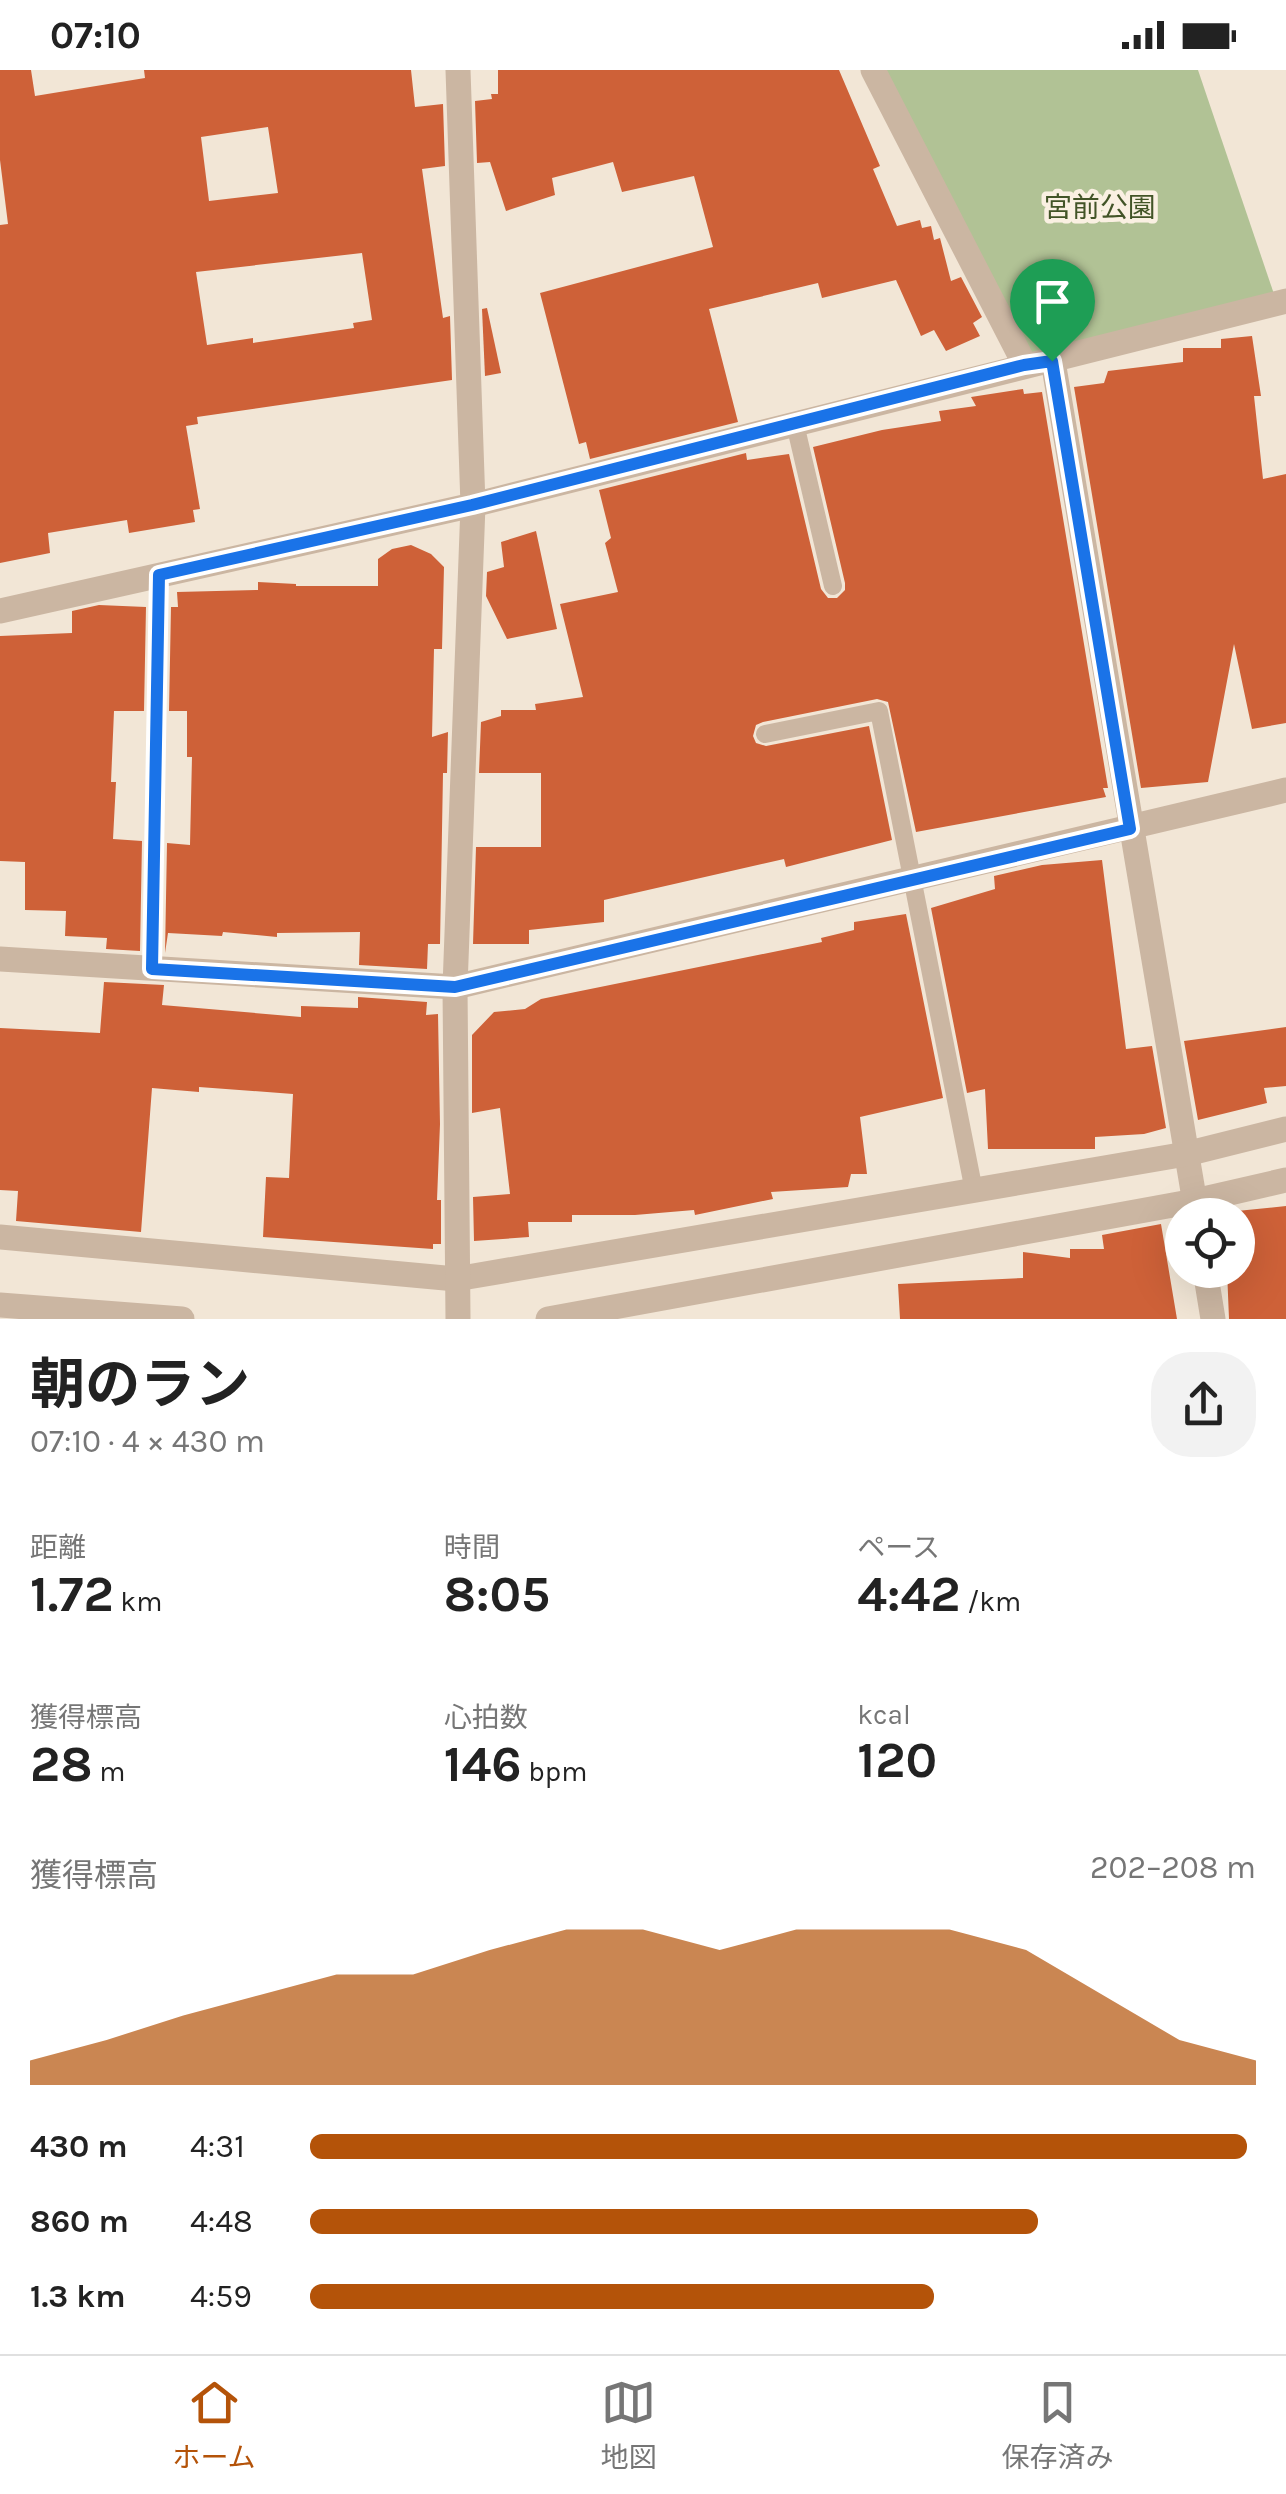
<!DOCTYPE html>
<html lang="ja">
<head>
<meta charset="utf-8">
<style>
  body { margin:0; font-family:Karla,"Noto Sans JP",sans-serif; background:#f2f2f2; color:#222; height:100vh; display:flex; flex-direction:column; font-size:38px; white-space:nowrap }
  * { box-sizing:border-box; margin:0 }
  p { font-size:32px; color:#767676 }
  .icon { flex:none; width:55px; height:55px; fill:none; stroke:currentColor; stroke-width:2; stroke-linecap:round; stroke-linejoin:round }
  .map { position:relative; height:1249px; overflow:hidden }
  .panel { display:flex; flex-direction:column; background:#fff; flex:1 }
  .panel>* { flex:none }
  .controls { position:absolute; left:1165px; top:1128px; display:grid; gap:20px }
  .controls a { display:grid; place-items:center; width:90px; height:90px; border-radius:50%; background:#fff; box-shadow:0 10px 40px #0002; font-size:50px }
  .pin { position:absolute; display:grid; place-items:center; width:85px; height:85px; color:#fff; margin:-102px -42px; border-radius:50% 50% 50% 0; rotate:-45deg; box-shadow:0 0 10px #0007 }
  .pin .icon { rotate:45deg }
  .round { display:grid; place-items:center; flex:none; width:105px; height:105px; border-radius:40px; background:#f2f2f2 }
  .head { display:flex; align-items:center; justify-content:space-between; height:170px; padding:0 30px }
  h1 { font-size:55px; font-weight:700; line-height:75px }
  .metrics { display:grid; grid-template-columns:repeat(3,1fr); gap:15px; height:170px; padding:10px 30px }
  .metrics div { display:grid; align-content:center }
  .metrics b { font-size:50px; font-weight:700 }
  .metrics small { font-size:28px; font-weight:400 }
  .metrics p { font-size:28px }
  .chart { height:280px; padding:20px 30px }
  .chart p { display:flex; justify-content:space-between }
  .chart svg { width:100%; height:180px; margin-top:10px; fill:#b45309; opacity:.7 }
  ul { padding:0 30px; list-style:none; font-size:32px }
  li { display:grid; grid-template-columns:160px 120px 1fr; align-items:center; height:75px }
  li i { height:25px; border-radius:12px; background:#b45309 }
  .status { display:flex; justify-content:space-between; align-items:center; height:70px; padding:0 50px; background:#fff; direction:ltr }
  .status svg { height:28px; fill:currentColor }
  .menu { display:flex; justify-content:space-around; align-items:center; height:140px; border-top:2px solid #e0e0e0; background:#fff; font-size:28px; color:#767676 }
  .menu a { display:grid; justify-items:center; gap:5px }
  .menu .current { color:#b45309 }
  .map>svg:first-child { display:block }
  .green { fill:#b1c295 }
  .building { fill:#ce6138; fill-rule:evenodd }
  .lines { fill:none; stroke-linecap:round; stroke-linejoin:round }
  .service { stroke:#cbb6a2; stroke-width:18 }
  .minor { stroke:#cbb6a2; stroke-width:25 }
  .route-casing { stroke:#fff; stroke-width:20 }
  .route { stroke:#1a73e8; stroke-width:12 }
  .labels { text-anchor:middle; stroke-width:9; stroke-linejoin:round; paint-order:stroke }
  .park-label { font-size:28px; fill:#425427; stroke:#faf0e2 }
</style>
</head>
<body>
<div class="status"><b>07:10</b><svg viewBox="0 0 49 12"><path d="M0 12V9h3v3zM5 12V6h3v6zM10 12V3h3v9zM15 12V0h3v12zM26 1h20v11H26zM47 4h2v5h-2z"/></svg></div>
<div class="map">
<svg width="1286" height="1249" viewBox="0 0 1286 1249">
  <rect width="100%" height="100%" fill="#f2e6d6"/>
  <polygon class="green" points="883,0 1198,0 1277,233 1025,295"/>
  <g class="building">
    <path d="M 0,0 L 31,0 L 35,26 L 145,8 L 144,0 L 411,0 L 415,37 L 443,34 L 445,96 L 422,99 L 443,248 L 450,246 L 452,310 L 197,347 L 198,354 L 186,356 L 200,439 L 193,440 L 195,452 L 129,463 L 127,450 L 48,463 L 50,483 L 0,493 L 0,155 L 8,154 L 0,90 ZM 268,57 L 278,123 L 209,131 L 201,67 ZM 362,183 L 372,250 L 353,253 L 354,258 L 253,273 L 253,268 L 207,275 L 196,202 Z"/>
    <polygon points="498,0 839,0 880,96 873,99 897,156 920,150 922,158 931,156 934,170 940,168 951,211 961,207 982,247 973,253 980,266 946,281 934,260 921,266 896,210 822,228 818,213 709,239 738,352 590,389 586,372 579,374 540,223 713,177 694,106 622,122 613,92 552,108 555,125 506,141 490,92 477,93 475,31 492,29 491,24 498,24"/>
    <polygon points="487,238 501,303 485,306 482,239"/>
    <polygon points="1252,266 1261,326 1254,326 1263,409 1286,404 1286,653 1252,659 1234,574 1208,712 1141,718 1074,317 1104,313 1108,301 1183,292 1183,278 1221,278 1221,269"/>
    <polygon points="1023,319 1024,324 1042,322 1108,718 1103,718 1106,727 916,762 888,632 877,629 763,652 756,655 753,666 756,673 766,676 869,656 892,770 786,797 784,789 604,830 604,852 529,860 529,874 473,874 476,777 541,777 541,703 479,703 481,652 501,646 501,640 536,640 535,634 583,627 560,534 618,522 605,473 611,468 599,420 746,383 747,390 789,384 821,519 828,528 837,528 845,520 845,513 813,377 882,360 941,351 939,341 976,336 971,327"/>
    <polygon points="536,461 557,559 507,569 486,526 487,502 504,497 501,472"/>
    <polygon points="411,475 431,484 444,497 442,579 434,579 432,667 448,662 447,703 443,703 440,874 428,874 427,899 359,895 360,862 277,863 277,867 223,862 222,866 168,863 165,883 167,773 190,775 192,687 187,687 187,641 169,641 171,537 178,537 177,522 258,520 258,512 296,514 296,516 378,516 378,489 392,479"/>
    <polygon points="99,535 146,537 144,641 114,641 111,712 116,712 113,769 142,771 140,881 106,879 107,868 65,866 66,841 25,840 25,792 0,791 0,566 72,563 72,541"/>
    <polygon points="1102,790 1126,979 1152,976 1166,1058 1144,1064 1095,1067 1095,1079 988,1079 985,1019 967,1023 931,838 995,819 994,806 1042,795"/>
    <polygon points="906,844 943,1028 860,1047 867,1104 851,1104 848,1117 771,1122 773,1129 695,1145 694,1140 635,1145 572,1145 572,1152 528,1152 529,1167 474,1171 473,1127 510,1124 500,1038 472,1043 472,965 494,942 525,939 541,929 822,872 821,868 854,860 854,852"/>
    <polygon points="104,912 164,915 162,935 301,947 301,936 358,938 358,927 427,932 426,945 438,944 440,1054 437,1130 441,1130 441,1174 433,1174 433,1179 263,1167 266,1107 289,1108 293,1024 199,1017 199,1022 152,1018 141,1162 16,1151 18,1121 0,1120 0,958 100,963"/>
    <polygon points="1286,957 1286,1016 1264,1018 1267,1033 1198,1050 1184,971"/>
    <polygon points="1286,1136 1286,1249 1229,1249 1227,1200 1238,1200 1238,1145 1227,1145 1227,1142"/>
    <polygon points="1161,1154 1177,1249 900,1249 898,1214 1023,1208 1023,1182 1070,1188 1070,1179 1104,1179 1102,1165"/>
  </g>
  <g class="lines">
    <g class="service">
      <polyline points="795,354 833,516"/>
      <polyline points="765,664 879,641 974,1121"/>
      <polyline points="152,899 159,505"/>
    </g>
    <g class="minor">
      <polyline points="873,0 1025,295"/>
      <polyline points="1053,291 1197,1145"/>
      <polyline points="0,541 473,435 1286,231"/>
      <polyline points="0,889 455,917 1286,720"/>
      <polyline points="0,1167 456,1209 1186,1084 1286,1059"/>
      <polyline points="1205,1200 1213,1249"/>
      <polyline points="0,1235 182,1249"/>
      <polyline points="458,1249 455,917 473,435 458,0"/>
      <polyline points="548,1249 1195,1131 1286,1110"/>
    </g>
  </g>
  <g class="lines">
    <g class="route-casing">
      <polygon id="route" points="1052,291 1130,759 455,917 152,899 159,505 472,435 1024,295"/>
    </g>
    <use href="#route" class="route"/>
  </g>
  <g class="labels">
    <g class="park-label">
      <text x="1100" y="147">宮前公園</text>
    </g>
  </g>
</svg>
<div class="controls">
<a><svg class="icon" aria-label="locate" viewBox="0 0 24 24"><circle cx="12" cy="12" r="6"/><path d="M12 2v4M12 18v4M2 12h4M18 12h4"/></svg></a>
</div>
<div class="pin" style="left:1052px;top:291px;background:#1e9e55"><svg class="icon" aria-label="arrive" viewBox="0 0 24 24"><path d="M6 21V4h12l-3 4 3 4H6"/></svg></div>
</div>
<section class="panel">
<div class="head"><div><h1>朝のラン</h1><p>07:10 · 4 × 430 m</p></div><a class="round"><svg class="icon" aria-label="share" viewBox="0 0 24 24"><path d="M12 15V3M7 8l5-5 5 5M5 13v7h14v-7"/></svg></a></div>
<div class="metrics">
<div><p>距離</p><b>1.72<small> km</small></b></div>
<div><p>時間</p><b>8:05</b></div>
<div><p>ペース</p><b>4:42<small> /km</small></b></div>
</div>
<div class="metrics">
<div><p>獲得標高</p><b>28<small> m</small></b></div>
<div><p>心拍数</p><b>146<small> bpm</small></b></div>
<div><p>kcal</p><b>120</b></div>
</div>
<div class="chart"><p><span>獲得標高</span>202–208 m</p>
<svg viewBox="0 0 160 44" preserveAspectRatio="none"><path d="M0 44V38L10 33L20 27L30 22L40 17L50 17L60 11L70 6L80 6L90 11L100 6L110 6L120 6L130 11L140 22L150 33L160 38V44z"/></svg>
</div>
<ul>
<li><b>430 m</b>4:31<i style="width:99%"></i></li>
<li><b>860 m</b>4:48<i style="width:77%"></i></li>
<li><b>1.3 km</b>4:59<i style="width:66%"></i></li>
</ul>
</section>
<nav class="menu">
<a class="current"><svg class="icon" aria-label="home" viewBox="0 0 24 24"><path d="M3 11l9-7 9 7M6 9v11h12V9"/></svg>ホーム</a>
<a><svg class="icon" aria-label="map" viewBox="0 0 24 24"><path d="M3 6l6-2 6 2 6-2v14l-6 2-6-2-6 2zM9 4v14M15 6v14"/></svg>地図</a>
<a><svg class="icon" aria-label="saved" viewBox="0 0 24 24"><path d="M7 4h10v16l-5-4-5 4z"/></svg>保存済み</a>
</nav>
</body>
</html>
